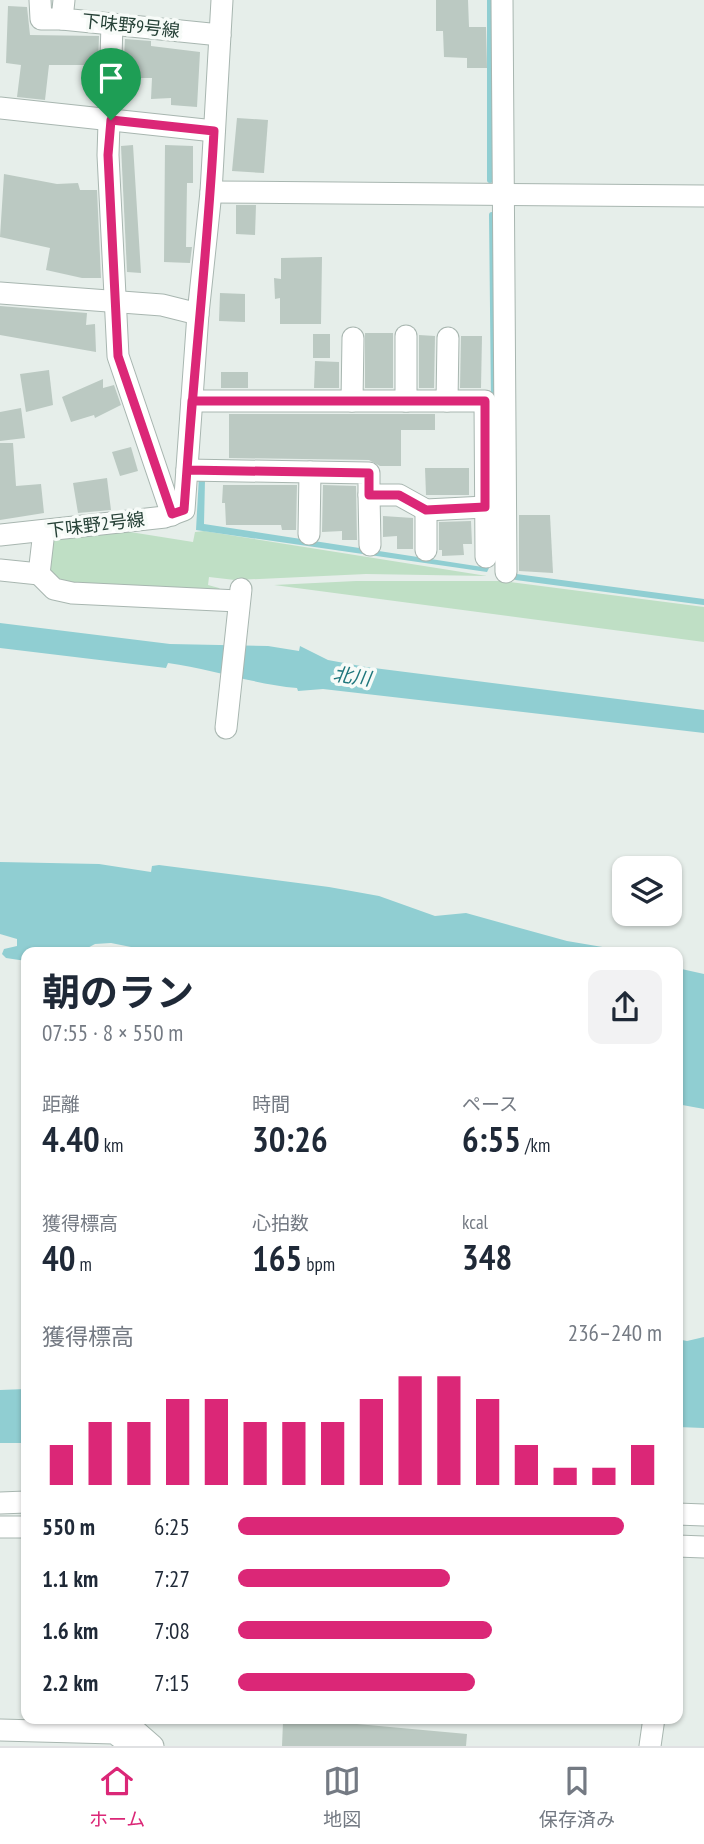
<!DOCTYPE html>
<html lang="ja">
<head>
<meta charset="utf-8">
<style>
  body { margin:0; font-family:"PT Sans Narrow","Noto Sans JP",sans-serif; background:#f2f2f3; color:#1f2937; height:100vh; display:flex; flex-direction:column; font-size:26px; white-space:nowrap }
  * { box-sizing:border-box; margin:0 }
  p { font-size:23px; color:#747a83 }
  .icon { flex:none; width:38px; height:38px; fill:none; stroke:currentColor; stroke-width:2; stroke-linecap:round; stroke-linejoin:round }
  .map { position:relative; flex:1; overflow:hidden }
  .side { position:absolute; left:21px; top:947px; width:662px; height:777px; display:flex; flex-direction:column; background:#fff; border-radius:14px; box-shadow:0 2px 5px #0004 }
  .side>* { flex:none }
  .controls { position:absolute; left:612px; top:856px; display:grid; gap:14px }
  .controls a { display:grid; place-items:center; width:70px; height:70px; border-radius:14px; background:#fff; box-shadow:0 2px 5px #0004; font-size:35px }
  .pin { position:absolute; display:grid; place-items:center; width:60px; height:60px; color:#fff; margin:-72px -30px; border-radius:50% 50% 50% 0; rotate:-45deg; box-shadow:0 0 7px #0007 }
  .pin .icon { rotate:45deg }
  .round { display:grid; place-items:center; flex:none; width:74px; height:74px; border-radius:14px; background:#f2f2f3 }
  .headline { display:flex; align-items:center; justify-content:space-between; height:119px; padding:0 21px }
  h1 { font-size:38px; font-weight:700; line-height:52px }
  .metrics { display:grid; grid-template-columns:repeat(3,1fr); gap:10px; height:119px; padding:7px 21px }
  .metrics div { display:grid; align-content:center }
  .metrics b { font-size:35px; font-weight:700 }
  .metrics small { font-size:19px; font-weight:400 }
  .metrics p { font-size:19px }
  .chart { height:196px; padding:14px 21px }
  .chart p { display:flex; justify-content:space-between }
  .chart svg { width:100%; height:126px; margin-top:7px; stroke:#db2777; stroke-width:6 }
  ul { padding:0 21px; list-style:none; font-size:23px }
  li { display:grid; grid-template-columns:112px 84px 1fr; align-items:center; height:52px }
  li i { height:18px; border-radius:9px; background:#db2777 }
  .tab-bar { display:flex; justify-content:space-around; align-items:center; height:98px; border-top:2px solid #e0e1e3; background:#fff; font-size:19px; color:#747a83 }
  .tab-bar a { display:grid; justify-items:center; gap:4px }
  .tab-bar .selected { color:#db2777 }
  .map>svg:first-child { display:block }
  .green { fill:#bfdfc5 }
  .water { fill:#90ced2 }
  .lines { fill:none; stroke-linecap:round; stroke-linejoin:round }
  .stream { stroke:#90ced2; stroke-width:6 }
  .building { fill:#bbc9c2 }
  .minor-casing { stroke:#a8b6b0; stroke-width:23 }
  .minor { stroke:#fff; stroke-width:21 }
  .route-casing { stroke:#fff; stroke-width:14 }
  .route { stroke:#db2777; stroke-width:9 }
  .labels { text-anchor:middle; stroke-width:7; stroke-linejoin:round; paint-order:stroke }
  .street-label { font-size:18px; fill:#254036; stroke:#f7fbf8 }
  .water-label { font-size:19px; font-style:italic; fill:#1f767c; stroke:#f7fbf8 }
</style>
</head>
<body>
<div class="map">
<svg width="704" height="1746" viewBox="0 0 704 1746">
  <rect width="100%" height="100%" fill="#e6eeea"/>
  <g class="green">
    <polygon points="124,531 193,542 195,532 204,531 487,576 366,574 235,580 209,577 208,585 219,588 222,592 56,586 44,562 47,541"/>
    <polygon points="356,581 502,581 704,607 704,642 274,585"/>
  </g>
  <g class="water">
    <polygon points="199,476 205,480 204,524 489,568 487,572 196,530"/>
    <path d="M 0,623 L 170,644 L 268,646 L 299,651 L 300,646 L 328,660 L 366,667 L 704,710 L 704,733 L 323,689 L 298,691 L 297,688 C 253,684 211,669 168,663 L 166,668 L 0,648 Z"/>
    <polygon points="0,862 99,864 151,872 152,866 159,865 329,887 379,896 435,916 466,913 567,941 632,952 156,952 111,943 95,944 80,952 26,952 26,961 6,958 2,954 4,949 17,946 17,939 0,934"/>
    <polygon points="677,968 704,974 704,1109 677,1104"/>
    <polygon points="704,1337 704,1428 677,1427 677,1339 687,1341"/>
    <polygon points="26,1389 26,1443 0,1443 0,1390"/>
  </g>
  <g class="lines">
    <g class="stream">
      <polyline points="490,180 490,0"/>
      <polyline points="492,215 494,402"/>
      <polyline points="516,577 704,602"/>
    </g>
  </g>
  <g class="building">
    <polygon points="436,0 468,0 469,27 486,27 487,68 467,68 467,58 444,57 443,31 436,31"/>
    <polygon points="8,6 27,7 30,35 99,36 98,65 49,65 45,100 17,97 21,65 6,63"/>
    <polygon points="125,39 151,41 151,46 200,52 197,107 171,105 171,98 151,99 152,78 123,78"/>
    <polygon points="237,118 268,120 264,173 232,171"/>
    <polygon points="133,145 141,273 127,272 121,146"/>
    <polygon points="165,145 193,146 193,183 187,183 186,247 192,247 190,263 164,262"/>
    <polygon points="4,174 57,184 78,183 80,190 97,190 101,278 82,278 46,270 50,248 0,237"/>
    <polygon points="236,205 256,205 255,235 236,234"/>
    <polygon points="322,257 321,324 280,324 280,298 275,299 274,278 281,279 281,258"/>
    <polygon points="220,293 245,294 245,322 219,321"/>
    <polygon points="0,306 87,313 86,325 95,324 96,352 0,335"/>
    <rect x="365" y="333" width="28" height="55"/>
    <rect x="313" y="334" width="17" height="24"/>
    <polygon points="419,335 435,336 434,388 419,388"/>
    <polygon points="461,336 482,336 481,388 460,388"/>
    <polygon points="315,361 339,362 339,388 314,388"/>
    <polygon points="49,370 53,405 26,412 20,374"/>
    <rect x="221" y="372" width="27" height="16"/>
    <polygon points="103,379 103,388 114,385 121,405 95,418 94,415 71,422 62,397"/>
    <polygon points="21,408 25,438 0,441 0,412"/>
    <polygon points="229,414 435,414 435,430 401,430 401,466 380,466 369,460 229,458"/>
    <polygon points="0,443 13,443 16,486 41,484 44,513 0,520"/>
    <polygon points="131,447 138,471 120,476 112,452"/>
    <polygon points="425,468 469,468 469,495 426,495"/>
    <polygon points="107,478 111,510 78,513 73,483"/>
    <polygon points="223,485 297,485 296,530 282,530 281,525 226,525 225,503 222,503"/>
    <polygon points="323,485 356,486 357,540 342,540 342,531 322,532"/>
    <polygon points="519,515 550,515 553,573 519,571"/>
    <polygon points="383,516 413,518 413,549 397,549 397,536 383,537"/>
    <polygon points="471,521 472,544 463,544 464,555 442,556 442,550 439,550 439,522"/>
    <polygon points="283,1722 335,1722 467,1734 466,1746 282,1746"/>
  </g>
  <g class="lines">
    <g class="minor-casing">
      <g id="minor">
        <polyline points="40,0 41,19 62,19"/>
        <polyline points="64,0 62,19 220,35"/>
        <polyline points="502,0 506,572"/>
        <polyline points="112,24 108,155 118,356 172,515"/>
        <polyline points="0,108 214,131"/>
        <polyline points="211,192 704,196"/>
        <polyline points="0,293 162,305 198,314"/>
        <polyline points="192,401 485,401 486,557"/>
        <polyline points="352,401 353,338"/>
        <polyline points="406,401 406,336"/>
        <polyline points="447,401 448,338"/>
        <polyline points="187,470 369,473 369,495 399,495 426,510 485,507"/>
        <polyline points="369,495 370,545"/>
        <polyline points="426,510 426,550"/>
        <polyline points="44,531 39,574 54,589 72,593 238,601"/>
        <polyline points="309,534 310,472"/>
        <polyline points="0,535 165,517 184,510 198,314 211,192 222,0"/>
        <polyline points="0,570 39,574"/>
        <polyline points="226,728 241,589"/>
        <polyline points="0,1503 26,1502"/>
        <polyline points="677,1514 704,1515"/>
        <polyline points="0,1527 26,1527"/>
        <polyline points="677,1546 704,1547"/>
        <polyline points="121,1718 153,1746"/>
        <polyline points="0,1730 114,1733 132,1746"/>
        <polyline points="650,1746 654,1718"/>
      </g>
    </g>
    <use href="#minor" class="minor"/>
  </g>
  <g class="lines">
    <g class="route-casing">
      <path id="route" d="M 111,120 L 108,155 L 118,356 L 172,514 L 184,510 L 192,401 L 485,401 L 485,507 L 426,510 L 399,495 L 369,495 L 369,473 L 187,470 C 195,357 208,244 214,131 L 111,120"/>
    </g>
    <use href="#route" class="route"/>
  </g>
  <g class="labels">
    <g class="street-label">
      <text transform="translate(131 26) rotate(6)" y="6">下味野9号線</text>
      <text transform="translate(96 525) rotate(-7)" y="6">下味野2号線</text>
    </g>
    <g class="water-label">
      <text transform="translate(352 676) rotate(8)" y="7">北川</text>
    </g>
  </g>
</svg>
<div class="controls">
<a><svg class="icon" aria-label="layers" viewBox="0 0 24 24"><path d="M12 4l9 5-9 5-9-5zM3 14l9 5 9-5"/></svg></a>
</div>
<div class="pin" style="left:111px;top:120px;background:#1e9e55"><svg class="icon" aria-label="arrive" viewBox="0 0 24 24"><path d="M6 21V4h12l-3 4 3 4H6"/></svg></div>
<section class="side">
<div class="headline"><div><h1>朝のラン</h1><p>07:55 · 8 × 550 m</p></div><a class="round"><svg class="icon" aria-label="share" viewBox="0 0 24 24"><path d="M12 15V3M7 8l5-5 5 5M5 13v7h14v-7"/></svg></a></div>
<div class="metrics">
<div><p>距離</p><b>4.40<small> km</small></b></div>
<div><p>時間</p><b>30:26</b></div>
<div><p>ペース</p><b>6:55<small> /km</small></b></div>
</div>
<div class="metrics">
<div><p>獲得標高</p><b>40<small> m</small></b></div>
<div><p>心拍数</p><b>165<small> bpm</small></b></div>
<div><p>kcal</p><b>348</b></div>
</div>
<div class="chart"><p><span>獲得標高</span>236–240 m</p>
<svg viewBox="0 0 160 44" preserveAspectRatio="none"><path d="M5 44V30M15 44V22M25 44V22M35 44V14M45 44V14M55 44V22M65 44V22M75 44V22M85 44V14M95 44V6M105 44V6M115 44V14M125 44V30M135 44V38M145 44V38M155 44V30"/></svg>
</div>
<ul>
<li><b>550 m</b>6:25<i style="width:91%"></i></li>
<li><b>1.1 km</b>7:27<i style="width:50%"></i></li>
<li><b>1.6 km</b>7:08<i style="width:60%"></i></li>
<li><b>2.2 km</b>7:15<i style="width:56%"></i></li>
</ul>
</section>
</div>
<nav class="tab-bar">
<a class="selected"><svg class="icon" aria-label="home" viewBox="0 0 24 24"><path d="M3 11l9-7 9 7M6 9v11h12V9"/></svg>ホーム</a>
<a><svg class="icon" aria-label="map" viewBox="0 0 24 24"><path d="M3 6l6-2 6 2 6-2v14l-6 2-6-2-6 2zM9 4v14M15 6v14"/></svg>地図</a>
<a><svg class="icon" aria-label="saved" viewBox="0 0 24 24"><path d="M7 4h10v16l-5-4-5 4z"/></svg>保存済み</a>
</nav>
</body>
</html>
